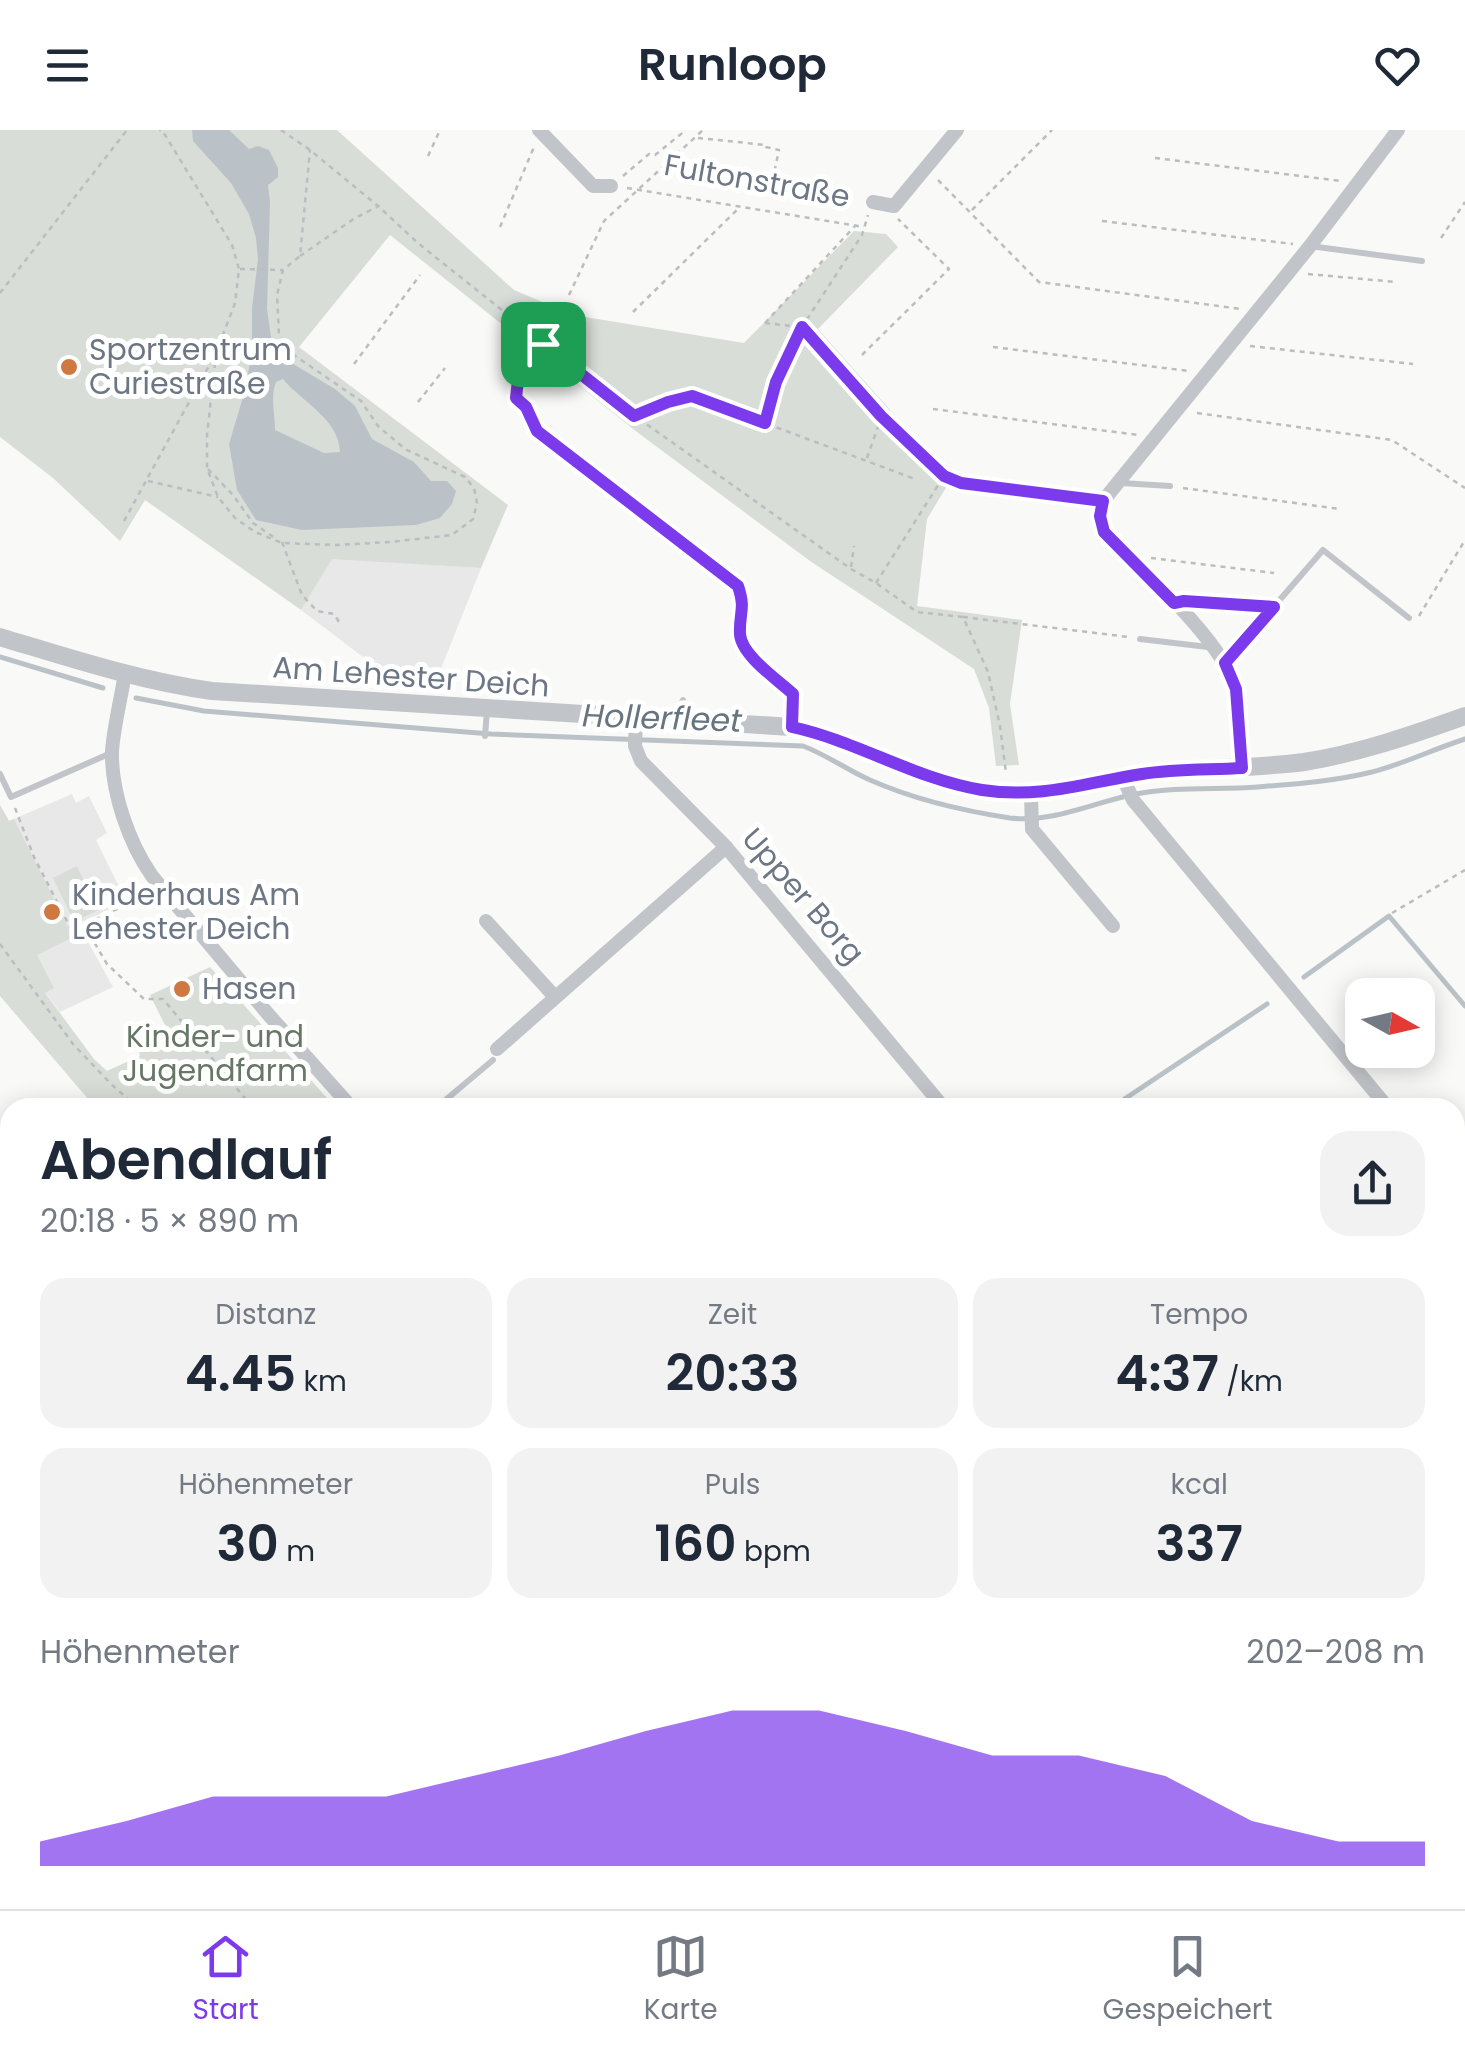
<!DOCTYPE html>
<html lang="de">
<head>
<meta charset="utf-8">
<style>
  body { margin:0; font-family:Poppins,sans-serif; background:#f2f2f3; color:#1f2937; height:100vh; display:flex; flex-direction:column; font-size:38px; white-space:nowrap }
  * { box-sizing:border-box; margin:0 }
  p { font-size:32px; color:#747a83 }
  .icon { flex:none; width:55px; height:55px; fill:none; stroke:currentColor; stroke-width:2; stroke-linecap:round; stroke-linejoin:round }
  .map { position:relative; flex:1; overflow:hidden }
  .panel { position:absolute; left:0px; top:968px; width:1465px; height:812px; display:flex; flex-direction:column; background:#fff; border-radius:30px 30px 0 0; box-shadow:0 5px 25px #0003 }
  .panel>* { flex:none }
  .needle { width:65px; rotate:98deg }
  .tools { position:absolute; left:1345px; top:848px; display:grid; gap:20px }
  .tools a { display:grid; place-items:center; width:90px; height:90px; border-radius:20px; background:#fff; box-shadow:0 5px 25px #0003; font-size:50px }
  .pin { position:absolute; display:grid; place-items:center; width:85px; height:85px; color:#fff; margin:-42px; border-radius:20px; box-shadow:0 5px 15px #0006 }
  .round { display:grid; place-items:center; flex:none; width:105px; height:105px; border-radius:30px; background:#f2f2f3 }
  .headline { display:flex; align-items:center; justify-content:space-between; height:170px; padding:0 40px }
  h1 { font-size:55px; font-weight:600; line-height:75px }
  .metrics { display:grid; grid-template-columns:repeat(3,1fr); gap:15px; height:170px; padding:10px 40px }
  .metrics div { display:grid; align-content:center; border-radius:25px; background:#f2f2f3; text-align:center }
  .metrics b { font-size:50px; font-weight:600 }
  .metrics small { font-size:28px; font-weight:400 }
  .metrics p { font-size:28px }
  .chart { height:280px; padding:20px 40px }
  .chart p { display:flex; justify-content:space-between }
  .chart svg { width:100%; height:180px; margin-top:10px; fill:#7c3aed; opacity:.7 }
  header { display:flex; justify-content:space-between; align-items:center; height:130px; padding:0 40px; background:#fff; font-size:45px; font-weight:600 }
  .tab-bar { display:flex; justify-content:space-around; align-items:center; height:140px; border-top:2px solid #e0e1e3; background:#fff; font-size:28px; color:#747a83 }
  .tab-bar a { display:grid; justify-items:center; gap:5px }
  .tab-bar .active { color:#7c3aed }
  .map>svg:first-child { display:block }
  .built { fill:#e7e8e7 }
  .green { fill:#d8ddd7 }
  .water { fill:#bac2c7; fill-rule:evenodd }
  .lines { fill:none; stroke-linecap:round; stroke-linejoin:round }
  .stream { stroke:#bac2c7; stroke-width:5 }
  .path { stroke:#bbbdc0; stroke-width:2.5; stroke-dasharray:5 5; stroke-linecap:butt }
  .service { stroke:#c1c4c8; stroke-width:6 }
  .minor { stroke:#c1c4c8; stroke-width:14 }
  .tertiary { stroke:#c1c4c8; stroke-width:18 }
  .route-casing { stroke:#fff; stroke-width:20 }
  .route { stroke:#7c3aed; stroke-width:12 }
  .poi-dot { fill:#ce7942; stroke:#fff; stroke-width:4 }
  .labels { text-anchor:middle; stroke-width:10; stroke-linejoin:round; paint-order:stroke }
  .street-label { font-size:30px; fill:#6c7684; stroke:#fff }
  .poi-label { font-size:30px; fill:#6c7684; stroke:#fff; text-anchor:start }
  .park-label { font-size:30px; fill:#676; stroke:#fff }
  .water-label { font-size:32px; font-style:italic; fill:#67757f; stroke:#fff }
</style>
</head>
<body>
<header><svg class="icon" aria-label="menu" viewBox="0 0 24 24"><path d="M4 6h16M4 12h16M4 18h16"/></svg>Runloop<svg class="icon" aria-label="heart" viewBox="0 0 24 24"><path d="M12 20l-8-8c-3-5 5-10 8-4 3-6 11-1 8 4z"/></svg></header>
<div class="map">
<svg width="1465" height="1779" viewBox="0 0 1465 1779">
  <rect width="100%" height="100%" fill="#f9f9f7"/>
  <g class="built">
    <polygon points="332,428 481,438 434,556 392,555 392,549 301,480"/>
    <polygon points="72,664 76,673 89,666 107,703 96,710 125,769 137,764 138,766 78,794 113,857 60,882 41,857 0,675 9,691"/>
  </g>
  <g class="green">
    <polygon points="0,0 337,0 514,160 573,185 744,213 854,101 886,104 898,117 818,199 940,336 953,346 927,389 917,476 1022,490 1010,574 1019,635 996,636 989,578 974,539 810,431 637,302 390,105 299,217 508,375 481,438 332,429 301,480 145,370 120,411 53,348 0,307"/>
    <polygon points="0,675 9,691 14,689 73,807 37,825 54,858 45,863 94,929 107,941 140,926 136,909 166,897 150,865 210,837 335,977 95,977 0,866"/>
    <polygon points="77,736 98,780 74,792 53,748"/>
    <polygon points="10,1306 10,1364 0,1367 0,1308"/>
    <polygon points="373,1770 1092,1770 1079,1779 380,1779"/>
    <polygon points="1101,1770 1289,1770 1297,1779 1088,1779"/>
  </g>
  <path class="water" d="M 192,0 L 229,0 L 249,19 L 258,16 L 269,20 L 278,38 L 278,47 L 268,55 L 270,72 L 267,179 L 273,222 L 335,259 L 355,276 L 372,309 L 414,332 L 431,351 L 447,351 L 456,361 L 452,374 L 440,388 L 416,395 L 302,400 L 256,390 L 237,360 L 229,314 L 246,257 L 252,218 L 252,178 L 258,129 L 256,108 L 249,84 L 231,53 L 193,11 ZM 283,249 C 302,272 339,289 340,322 L 324,323 L 275,300 C 275,283 270,267 276,252 Z"/>
  <g class="lines">
    <g class="stream">
      <polyline points="0,527 103,558"/>
      <path d="M 136,568 L 204,581 L 491,604 L 803,616 C 827,625 847,640 870,650 C 913,669 964,681 1010,688 C 1054,693 1094,672 1136,664 C 1176,656 1218,660 1258,657 C 1295,654 1336,651 1372,642 C 1403,634 1434,619 1465,609"/>
      <polyline points="1304,847 1389,786 1465,876"/>
      <polyline points="1111,978 1267,874"/>
      <polyline points="0,1361 10,1358"/>
      <polyline points="1455,1535 1465,1528"/>
    </g>
    <g class="path">
      <polyline points="281,0 310,20 378,76 419,114 635,286 851,439 876,453 917,482 963,487 988,542 1000,596 1006,643"/>
      <polyline points="698,8 766,15 766,17 779,20 773,48"/>
      <polyline points="428,26 440,0"/>
      <polyline points="1155,28 1341,51"/>
      <polyline points="623,46 649,24 655,25 686,0"/>
      <polyline points="938,50 1039,152 1241,179"/>
      <polyline points="627,58 864,97"/>
      <polyline points="972,80 1052,0"/>
      <polyline points="1102,91 1293,114"/>
      <polyline points="500,97 534,17"/>
      <polyline points="1441,108 1465,72"/>
      <polyline points="300,126 355,88 377,77"/>
      <polyline points="240,139 282,140"/>
      <polyline points="1308,144 1396,152"/>
      <polyline points="0,163 127,0"/>
      <polyline points="569,165 604,91 703,0"/>
      <polyline points="633,182 739,78"/>
      <polyline points="765,193 855,96"/>
      <polyline points="765,193 801,197"/>
      <polyline points="804,199 881,287 943,345"/>
      <polyline points="1250,216 1413,234"/>
      <polyline points="993,217 1189,241"/>
      <polyline points="216,223 207,305 207,338 218,367 235,388 255,402 282,413 337,415 390,412 452,405 473,389 477,373 474,358 465,347 405,319 378,296 361,271 291,223 279,205 277,165 283,140 300,126 310,20"/>
      <polyline points="862,225 949,139 898,89"/>
      <polyline points="354,234 420,145"/>
      <polyline points="518,255 518,250 542,216"/>
      <polyline points="418,272 445,238"/>
      <polyline points="933,279 1139,305"/>
      <polyline points="1197,283 1392,310 1465,358"/>
      <polyline points="636,286 668,272 692,266 915,349"/>
      <polyline points="766,291 776,252 802,197 862,105 868,85"/>
      <polyline points="867,328 881,288"/>
      <polyline points="208,339 233,365 253,393 275,408"/>
      <polyline points="148,351 218,367"/>
      <polyline points="1183,358 1340,379"/>
      <polyline points="124,391 216,223 235,173 239,139 232,115 162,0 159,0"/>
      <polyline points="282,412 302,465 317,481 334,484 341,495"/>
      <polyline points="1151,428 1274,443"/>
      <polyline points="851,437 854,416"/>
      <polyline points="876,453 944,346 961,353 1087,369"/>
      <polyline points="1419,486 1465,410"/>
      <polyline points="963,487 1129,507"/>
      <polyline points="15,678 34,727 72,801 84,795 107,834 144,869 163,869 253,978"/>
      <polyline points="1392,783 1465,740"/>
      <polyline points="86,794 146,765"/>
      <polyline points="0,814 73,914 111,954 138,978"/>
      <polyline points="0,1323 10,1322"/>
      <polyline points="582,1770 589,1779"/>
      <polyline points="644,1770 648,1779"/>
      <polyline points="794,1770 802,1779"/>
      <polyline points="1021,1770 1021,1779"/>
    </g>
    <g class="service">
      <polyline points="1310,116 1422,131"/>
      <polyline points="1121,353 1170,356"/>
      <polyline points="1175,473 1184,471 1272,477"/>
      <polyline points="1140,509 1208,517"/>
      <polyline points="1225,533 1323,420 1409,488"/>
      <polyline points="676,585 683,570"/>
      <polyline points="485,606 487,580"/>
      <polyline points="0,644 11,667 111,623"/>
      <polyline points="436,978 493,930"/>
      <polyline points="249,1779 258,1770"/>
    </g>
    <g class="minor">
      <polyline points="539,0 593,56 611,56"/>
      <polyline points="873,72 894,76 957,0"/>
      <path d="M 516,268 L 526,277 L 537,301 L 738,456 C 746,480 739,482 740,504 C 741,525 778,550 793,564 L 792,597"/>
      <path d="M 125,543 C 121,569 114,595 112,621 C 111,662 129,713 152,746 L 268,884 L 352,978"/>
      <polyline points="636,589 635,616 641,631 726,717 944,978"/>
      <path d="M 1242,638 C 1241,613 1242,585 1236,561 C 1226,513 1140,438 1103,402 L 1100,386 L 1103,371 L 1310,116 L 1398,0"/>
      <polyline points="1123,648 1133,670 1388,978"/>
      <polyline points="1031,664 1032,699 1113,796"/>
      <polyline points="486,791 555,867"/>
      <polyline points="497,919 726,717"/>
      <polyline points="0,1019 10,1010"/>
      <polyline points="0,1039 10,1045"/>
      <polyline points="1455,1059 1465,1071"/>
      <polyline points="0,1219 10,1210"/>
      <polyline points="1455,1303 1465,1313"/>
      <polyline points="0,1609 10,1621"/>
      <polyline points="1455,1639 1465,1651"/>
      <polyline points="138,1770 146,1779"/>
    </g>
    <path class="tertiary" d="M 0,507 C 70,528 140,551 212,561 L 792,597 C 856,611 913,648 979,659 C 1043,671 1084,652 1145,644 C 1197,637 1251,639 1304,632 C 1360,623 1412,605 1465,586"/>
  </g>
  <g class="lines">
    <g class="route-casing">
      <path id="route" d="M 802,197 L 881,286 L 944,346 L 961,353 L 1103,371 L 1100,386 L 1104,402 L 1174,473 L 1184,471 L 1274,477 L 1225,533 L 1236,559 L 1242,638 C 1209,640 1175,639 1142,644 C 1085,653 1041,669 982,660 C 915,649 857,611 792,597 L 793,564 C 778,550 741,525 740,504 C 739,482 746,480 738,456 L 537,301 L 526,277 L 516,268 L 518,250 L 543,214 L 634,286 L 668,272 L 692,266 L 765,293 L 776,252 Z"/>
    </g>
    <use href="#route" class="route"/>
  </g>
  <g class="poi-dot">
    <circle cx="69" cy="237" r="10"/>
    <circle cx="52" cy="782" r="10"/>
    <circle cx="182" cy="859" r="10"/>
  </g>
  <g class="labels">
    <g class="street-label">
      <text transform="translate(757 51) rotate(10)" y="10">Fultonstraße</text>
      <text transform="translate(411 547) rotate(4)" y="10">Am Lehester Deich</text>
      <text transform="translate(803 766) rotate(49)" y="10">Upper Borg</text>
    </g>
    <g class="poi-label">
      <text x="89" y="230">Sportzentrum<tspan x="89" dy="34">Curiestraße</tspan></text>
      <text x="72" y="775">Kinderhaus Am<tspan x="72" dy="34">Lehester Deich</tspan></text>
      <text x="202" y="869">Hasen</text>
    </g>
    <g class="park-label">
      <text x="215" y="917">Kinder- und<tspan x="215" dy="34">Jugendfarm</tspan></text>
    </g>
    <g class="water-label">
      <text transform="translate(662 588) rotate(2)" y="11">Hollerfleet</text>
    </g>
  </g>
</svg>
<div class="tools">
<a><svg class="needle" viewBox="-14 -14 28 28"><path d="M0-13l5 13h-10z" fill="#e53935"/><path d="M0 13l5-13h-10z" fill="#747a83"/></svg></a>
</div>
<div class="pin" style="left:543px;top:214px;background:#1e9e55"><svg class="icon" aria-label="arrive" viewBox="0 0 24 24"><path d="M6 21V4h12l-3 4 3 4H6"/></svg></div>
<section class="panel">
<div class="headline"><div><h1>Abendlauf</h1><p>20:18 · 5 × 890 m</p></div><a class="round"><svg class="icon" aria-label="share" viewBox="0 0 24 24"><path d="M12 15V3M7 8l5-5 5 5M5 13v7h14v-7"/></svg></a></div>
<div class="metrics">
<div><p>Distanz</p><b>4.45<small> km</small></b></div>
<div><p>Zeit</p><b>20:33</b></div>
<div><p>Tempo</p><b>4:37<small> /km</small></b></div>
</div>
<div class="metrics">
<div><p>Höhenmeter</p><b>30<small> m</small></b></div>
<div><p>Puls</p><b>160<small> bpm</small></b></div>
<div><p>kcal</p><b>337</b></div>
</div>
<div class="chart"><p><span>Höhenmeter</span>202–208 m</p>
<svg viewBox="0 0 160 44" preserveAspectRatio="none"><path d="M0 44V38L10 33L20 27L30 27L40 27L50 22L60 17L70 11L80 6L90 6L100 11L110 17L120 17L130 22L140 33L150 38L160 38V44z"/></svg>
</div>
</section>
</div>
<nav class="tab-bar">
<a class="active"><svg class="icon" aria-label="home" viewBox="0 0 24 24"><path d="M3 11l9-7 9 7M6 9v11h12V9"/></svg>Start</a>
<a><svg class="icon" aria-label="map" viewBox="0 0 24 24"><path d="M3 6l6-2 6 2 6-2v14l-6 2-6-2-6 2zM9 4v14M15 6v14"/></svg>Karte</a>
<a><svg class="icon" aria-label="saved" viewBox="0 0 24 24"><path d="M7 4h10v16l-5-4-5 4z"/></svg>Gespeichert</a>
</nav>
</body>
</html>
